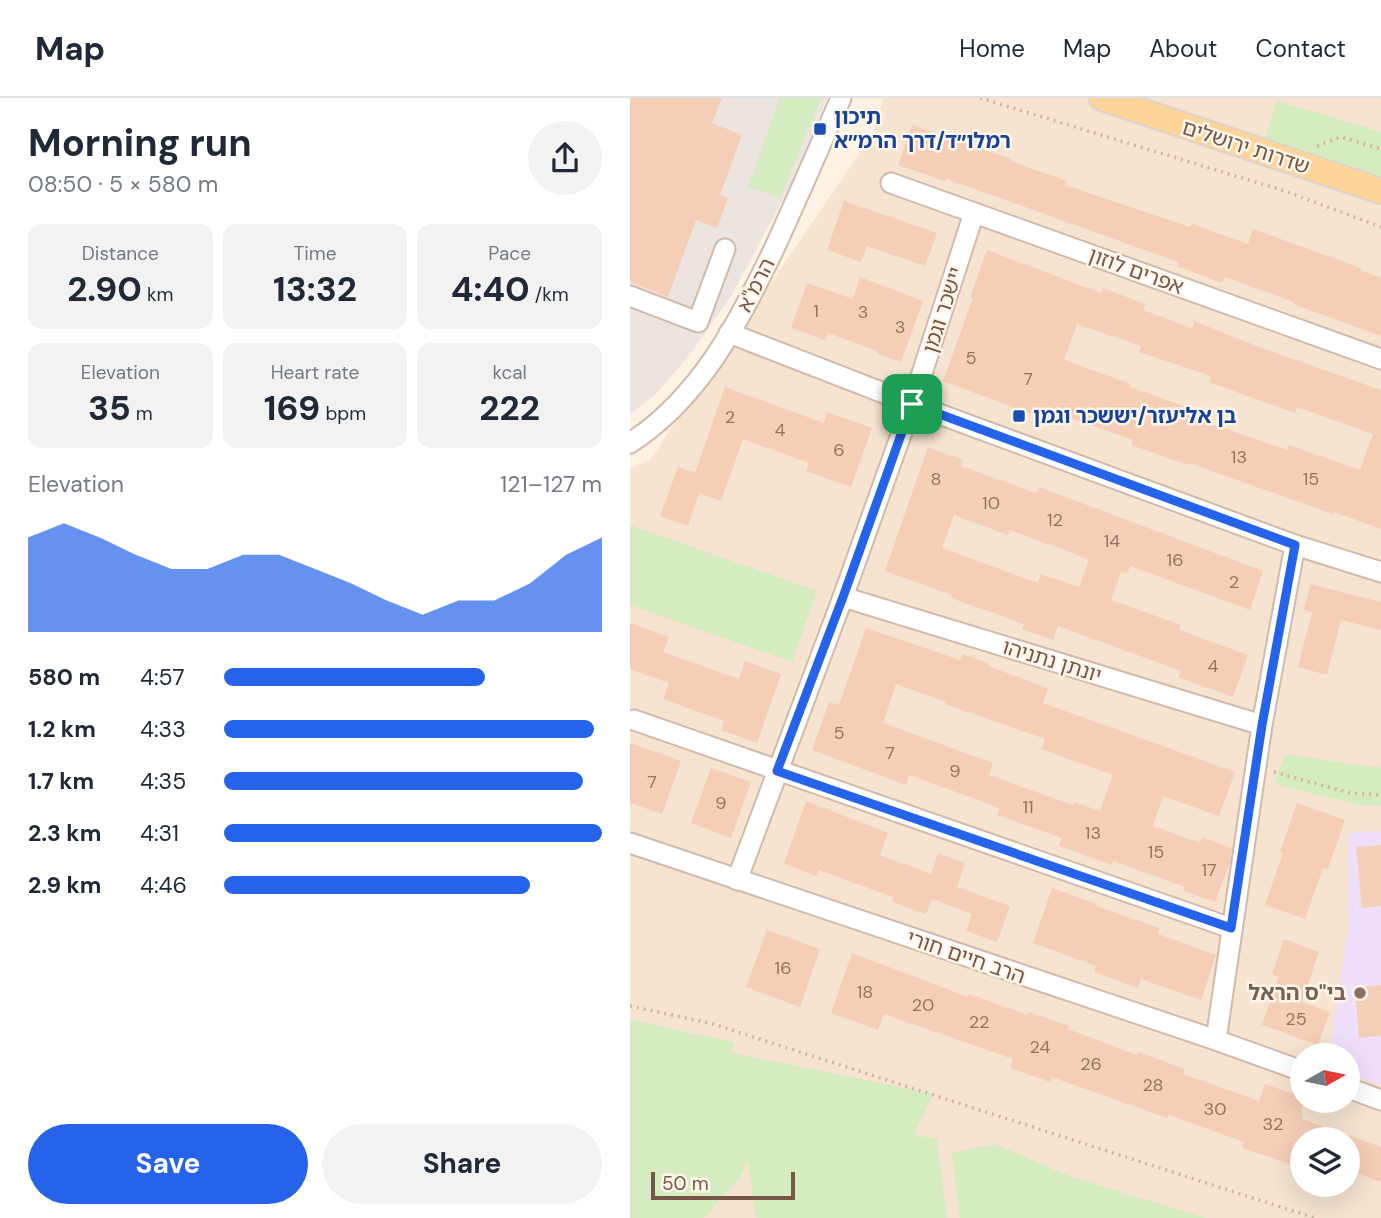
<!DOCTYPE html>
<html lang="en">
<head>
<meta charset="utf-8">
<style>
  body { margin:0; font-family:"DM Sans","Noto Sans Hebrew",sans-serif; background:#f2f2f3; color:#1f2937; height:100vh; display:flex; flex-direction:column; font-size:26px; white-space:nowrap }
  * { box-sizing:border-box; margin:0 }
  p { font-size:23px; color:#747a83 }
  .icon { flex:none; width:38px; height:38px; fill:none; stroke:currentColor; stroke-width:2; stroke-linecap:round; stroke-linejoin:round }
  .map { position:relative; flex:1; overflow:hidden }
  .sheet { display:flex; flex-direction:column; background:#fff; width:630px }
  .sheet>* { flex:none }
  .needle { width:46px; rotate:81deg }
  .buttons { position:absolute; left:660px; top:945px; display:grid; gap:14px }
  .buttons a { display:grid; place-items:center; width:70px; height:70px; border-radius:50%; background:#fff; box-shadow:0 7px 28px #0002; font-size:35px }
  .scale { position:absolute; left:21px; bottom:18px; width:144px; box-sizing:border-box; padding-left:7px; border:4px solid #775647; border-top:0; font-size:19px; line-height:24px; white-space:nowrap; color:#775647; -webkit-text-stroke:5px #fff6ea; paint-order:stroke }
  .pin { position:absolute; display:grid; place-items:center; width:60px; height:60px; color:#fff; margin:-30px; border-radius:14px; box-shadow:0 4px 10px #0006 }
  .round { display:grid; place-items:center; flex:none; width:74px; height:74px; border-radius:37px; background:#f2f2f3 }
  .head { display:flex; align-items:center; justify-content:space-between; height:119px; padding:0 28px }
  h1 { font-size:38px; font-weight:700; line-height:52px }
  .figures { display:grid; grid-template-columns:repeat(3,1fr); gap:10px; height:119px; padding:7px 28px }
  .figures div { display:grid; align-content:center; border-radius:14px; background:#f2f2f3; text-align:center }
  .figures b { font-size:35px; font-weight:700 }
  .figures small { font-size:19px; font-weight:400 }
  .figures p { font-size:19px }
  .chart { height:196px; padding:14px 28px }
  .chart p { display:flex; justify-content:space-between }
  .chart svg { width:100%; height:126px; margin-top:7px; fill:#2563eb; opacity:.7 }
  .action { display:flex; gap:14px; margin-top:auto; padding:14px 28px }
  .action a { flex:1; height:80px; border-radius:42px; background:#2563eb; color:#fff; font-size:28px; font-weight:700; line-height:80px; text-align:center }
  .action a+a { background:#f2f2f3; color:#1f2937 }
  ul { padding:0 28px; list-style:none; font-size:23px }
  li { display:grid; grid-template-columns:112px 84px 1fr; align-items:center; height:52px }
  li i { height:18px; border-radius:9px; background:#2563eb }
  header { display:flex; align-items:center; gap:42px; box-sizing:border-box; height:98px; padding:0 35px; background:#fff; border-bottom:2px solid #e0e1e3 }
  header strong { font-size:33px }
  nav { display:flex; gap:38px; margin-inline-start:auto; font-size:24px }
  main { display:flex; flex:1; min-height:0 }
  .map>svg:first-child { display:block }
  .residential { fill:#f6e3d0; fill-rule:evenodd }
  .industrial { fill:#ece4de }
  .education { fill:#efdffa }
  .green { fill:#d4ecc0 }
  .building { fill:#f5ceb8; fill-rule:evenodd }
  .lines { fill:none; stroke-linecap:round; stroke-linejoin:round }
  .minor-casing { stroke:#d2baab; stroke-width:23 }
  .major-casing { stroke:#dcd3cf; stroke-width:28 }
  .path { stroke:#dab19b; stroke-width:3.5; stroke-dasharray:2 5; stroke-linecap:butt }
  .minor { stroke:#fff; stroke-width:19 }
  .major { stroke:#ffd498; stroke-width:24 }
  .route-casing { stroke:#fff; stroke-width:14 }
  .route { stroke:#2563eb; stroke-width:9 }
  .transit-dot { fill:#1a4fb4; stroke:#fff6ea; stroke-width:2.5 }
  .education-dot { fill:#8d6e63; stroke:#fff6ea; stroke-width:2.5 }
  .labels { text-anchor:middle; stroke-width:5; stroke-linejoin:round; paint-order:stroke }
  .number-label { font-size:18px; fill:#967463 }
  .transit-label { font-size:21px; font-weight:bold; fill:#164399; stroke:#fff6ea; text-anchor:start }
  .street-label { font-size:21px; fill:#775647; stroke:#fff6ea }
  .education-label { font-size:21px; font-weight:bold; fill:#785e54; stroke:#fff6ea; text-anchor:end }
</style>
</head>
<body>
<header>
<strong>Map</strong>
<nav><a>Home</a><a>Map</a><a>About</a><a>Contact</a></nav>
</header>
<main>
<section class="sheet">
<div class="head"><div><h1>Morning run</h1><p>08:50 · 5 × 580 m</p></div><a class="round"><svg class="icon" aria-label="share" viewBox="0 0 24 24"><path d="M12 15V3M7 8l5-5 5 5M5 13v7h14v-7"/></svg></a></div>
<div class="figures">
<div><p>Distance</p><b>2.90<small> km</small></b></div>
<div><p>Time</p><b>13:32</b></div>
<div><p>Pace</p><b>4:40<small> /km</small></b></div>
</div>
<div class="figures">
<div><p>Elevation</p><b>35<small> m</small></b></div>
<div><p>Heart rate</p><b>169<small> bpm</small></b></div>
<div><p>kcal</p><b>222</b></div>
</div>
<div class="chart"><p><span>Elevation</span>121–127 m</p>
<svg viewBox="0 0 160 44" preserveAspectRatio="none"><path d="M0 44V11L10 6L20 11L30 17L40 22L50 22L60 17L70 17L80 22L90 27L100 33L110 38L120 33L130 33L140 27L150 17L160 11V44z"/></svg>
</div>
<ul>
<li><b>580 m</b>4:57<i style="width:69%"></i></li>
<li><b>1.2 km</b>4:33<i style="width:98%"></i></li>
<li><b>1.7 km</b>4:35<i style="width:95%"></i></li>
<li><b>2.3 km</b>4:31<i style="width:100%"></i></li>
<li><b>2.9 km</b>4:46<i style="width:81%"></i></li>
</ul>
<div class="action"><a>Save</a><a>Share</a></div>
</section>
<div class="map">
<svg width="751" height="1120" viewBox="0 0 751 1120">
  <rect width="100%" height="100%" fill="#fef2e2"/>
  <path class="residential" d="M 253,0 L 751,0 L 751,1120 L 0,1120 L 0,370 L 20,362 L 244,34 ZM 672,957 L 718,957 L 718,1003 L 672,1003 ZM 672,1041 L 718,1041 L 718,1087 L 672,1087 Z"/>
  <polygon class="industrial" points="0,0 197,0 169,71 102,197 59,258 26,296 0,316"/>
  <polygon class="education" points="751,733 751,987 718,975 718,957 699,957 718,832 719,735"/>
  <g class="green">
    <polygon points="150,0 191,0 150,100 118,89"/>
    <polygon points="647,3 751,34 751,91 631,54"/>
    <polygon points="0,427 187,493 162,564 0,507"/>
    <polygon points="655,656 749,670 751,668 751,708 729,707 644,686"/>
    <polygon points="0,922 104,944 102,955 304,996 284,1037 307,1041 317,1120 126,1120 118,1062 110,1080 74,1120 0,1120"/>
    <polygon points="365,1046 439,1078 575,1120 330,1120 322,1055"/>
  </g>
  <g class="building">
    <polygon points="0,0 92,0 82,25 112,37 90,97 98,100 87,130 66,122 38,199 0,184"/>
    <polygon points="282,27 381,61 380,63 437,83 435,87 560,129 562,126 618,146 623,131 731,170 730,172 751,180 751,238 663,206 664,204 595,179 592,185 547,168 548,164 367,99 316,81 315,83 268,67"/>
    <polygon points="214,103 307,135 295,168 237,148 231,164 197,152"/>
    <path d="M 357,152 L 471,195 L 473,190 L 515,206 L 513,212 L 562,230 L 564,223 L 629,249 L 751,292 L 751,431 L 704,414 L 703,416 L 559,365 L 558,367 L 501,347 L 503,342 L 415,311 L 412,320 L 313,283 L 343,200 L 340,199 ZM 447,226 L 511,248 L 509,254 L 581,278 L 579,284 L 623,300 L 665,315 L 667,309 L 743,336 L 730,372 L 659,347 L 657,352 L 573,323 L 576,316 L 500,289 L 501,286 L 434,262 Z"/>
    <polygon points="230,179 293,203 271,264 247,256 248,253 198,235 195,242 161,230 177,185 223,201"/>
    <polygon points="95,289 194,325 197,314 242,330 221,389 176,373 179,365 113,341 91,403 69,395 58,428 30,418 48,369 65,375"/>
    <path d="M 298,349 L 333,362 L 331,368 L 406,395 L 409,389 L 633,473 L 620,512 L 500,468 L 497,476 L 491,474 L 481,502 L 551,527 L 549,532 L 618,557 L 603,599 L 548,579 L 551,573 L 428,528 L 423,542 L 392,531 L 394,526 L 321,500 L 322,497 L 255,473 ZM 324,417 L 378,437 L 379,432 L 451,458 L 450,459 L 459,462 L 449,489 L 411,476 L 408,485 L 312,450 Z"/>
    <polygon points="680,486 751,504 751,532 711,522 697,577 668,569 682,514 674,512"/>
    <polygon points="0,525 39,539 33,554 109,581 115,563 151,576 127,645 91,632 94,623 33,601 39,585 0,571"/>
    <path d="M 236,530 L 330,562 L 333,556 L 359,566 L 358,568 L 418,590 L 413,605 L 605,674 L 589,718 L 533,698 L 523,728 L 570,745 L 572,739 L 602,750 L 600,764 L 585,804 L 554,793 L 555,789 L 483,763 L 482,767 L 429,748 L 432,740 L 367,717 L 370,710 L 279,677 L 276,687 L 182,652 L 199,604 L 209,607 ZM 266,586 L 316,604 L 315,606 L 415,641 L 411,651 L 483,677 L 470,713 L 444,704 L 443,707 L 359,677 L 363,665 L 253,625 Z"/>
    <polygon points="0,645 51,663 32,716 0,705"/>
    <polygon points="81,670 121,684 101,740 61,725"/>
    <polygon points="176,703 258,735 250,757 301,776 308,755 335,765 327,789 380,808 367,844 336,833 342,816 302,801 296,816 262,804 264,799 221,784 189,772 187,778 154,766"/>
    <polygon points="667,705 715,722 698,771 693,770 675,821 635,807 653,755 650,754"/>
    <polygon points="751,747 751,808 732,810 726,749"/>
    <polygon points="422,790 467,806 466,808 529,830 528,836 586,857 571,902 511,881 508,890 464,874 466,868 403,845"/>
    <polygon points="137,832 190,851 170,909 116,889"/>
    <polygon points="654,841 689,854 672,904 700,914 688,947 632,927 649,879 642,876"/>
    <polygon points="222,855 338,899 339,896 398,917 399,914 439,928 438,931 507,957 508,954 555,971 553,976 629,1003 635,986 672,999 672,1021 751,1049 751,1084 718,1072 718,1041 672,1041 672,1070 612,1050 614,1044 539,1017 537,1020 422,979 420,984 380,970 383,961 254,916 248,932 201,915"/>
    <polygon points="751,887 751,938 729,940 725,890"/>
  </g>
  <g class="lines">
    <g class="minor-casing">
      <g id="minor">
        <polyline points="261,85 751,261"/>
        <polyline points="0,198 68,224 95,151"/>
        <polyline points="99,235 282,306 665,447 751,474"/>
        <path d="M 0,345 C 70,300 109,224 144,151 C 167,101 189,50 211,0"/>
        <polyline points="213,499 632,627"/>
        <polyline points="4,622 601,830"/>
        <polyline points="0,745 586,942 672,973"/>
        <polyline points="107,782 213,499 282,306 344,115"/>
        <polyline points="586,942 632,627 665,447"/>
        <polyline points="718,990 751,1002"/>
      </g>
    </g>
    <g class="major-casing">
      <polyline id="major" points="472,0 751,93"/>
    </g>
    <g class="path">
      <polyline points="350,0 655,93 751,129"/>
      <polyline points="687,48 711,39 751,51"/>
      <polyline points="644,674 720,695 751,697"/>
      <polyline points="0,908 83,926 685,1120"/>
    </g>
    <use href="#minor" class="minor"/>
    <use href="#major" class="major"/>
  </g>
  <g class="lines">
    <g class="route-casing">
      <polygon id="route" points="282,306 665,447 632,627 601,830 147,673 213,499"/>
    </g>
    <use href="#route" class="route"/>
  </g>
  <g class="transit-dot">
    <rect x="183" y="24" width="14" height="14" rx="3.5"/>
    <rect x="382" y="311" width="14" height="14" rx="3.5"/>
  </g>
  <circle class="education-dot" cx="730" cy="895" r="7"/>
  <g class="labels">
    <g class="number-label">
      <text x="186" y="219">1</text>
      <text x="233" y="220">3</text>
      <text x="270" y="235">3</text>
      <text x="341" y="266">5</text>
      <text x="398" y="287">7</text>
      <text x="100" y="325">2</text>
      <text x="150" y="338">4</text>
      <text x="209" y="358">6</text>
      <text x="609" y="365">13</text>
      <text x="306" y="387">8</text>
      <text x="681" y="387">15</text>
      <text x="361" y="411">10</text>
      <text x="425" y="428">12</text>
      <text x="482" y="449">14</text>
      <text x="545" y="468">16</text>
      <text x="604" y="490">2</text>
      <text x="583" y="574">4</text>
      <text x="209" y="641">5</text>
      <text x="260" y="661">7</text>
      <text x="325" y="679">9</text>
      <text x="22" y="690">7</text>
      <text x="91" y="711">9</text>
      <text x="398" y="715">11</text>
      <text x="463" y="741">13</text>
      <text x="526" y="760">15</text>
      <text x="579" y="778">17</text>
      <text x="153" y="876">16</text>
      <text x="235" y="900">18</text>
      <text x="293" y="913">20</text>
      <text x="666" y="927">25</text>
      <text x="349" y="930">22</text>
      <text x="410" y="955">24</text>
      <text x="461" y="972">26</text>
      <text x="523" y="993">28</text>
      <text x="585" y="1017">30</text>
      <text x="643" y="1032">32</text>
    </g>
    <g class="transit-label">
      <text x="204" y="26">תיכון<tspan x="204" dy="24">רמלו״ד/דרך הרמ״א</tspan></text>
      <text x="403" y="325">בן אליעזר/יששכר וגמן</text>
    </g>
    <g class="street-label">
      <text transform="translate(616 49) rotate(18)" y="7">שדרות ירושלים</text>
      <text transform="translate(506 173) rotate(20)" y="7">אפרים לוזון</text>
      <text transform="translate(126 187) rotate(-63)" y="7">הרמ"א</text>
      <text transform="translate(313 212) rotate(-72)" y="7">יישכר וגמן</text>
      <text transform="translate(422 563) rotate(17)" y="7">יונתן נתניהו</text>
      <text transform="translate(336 859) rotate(19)" y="7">הרב חיים חורי</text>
    </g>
    <g class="education-label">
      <text x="716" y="902">בי"ס הראל</text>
    </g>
  </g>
</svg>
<div class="buttons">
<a><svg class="needle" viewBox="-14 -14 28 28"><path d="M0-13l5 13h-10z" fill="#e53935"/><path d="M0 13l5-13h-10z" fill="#747a83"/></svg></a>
<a><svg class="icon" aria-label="layers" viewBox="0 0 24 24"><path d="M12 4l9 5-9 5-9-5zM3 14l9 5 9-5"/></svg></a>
</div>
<div class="scale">50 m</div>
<div class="pin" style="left:282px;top:306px;background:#1e9e55"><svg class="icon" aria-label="arrive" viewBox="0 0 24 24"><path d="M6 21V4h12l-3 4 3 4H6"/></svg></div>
</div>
</main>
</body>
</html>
